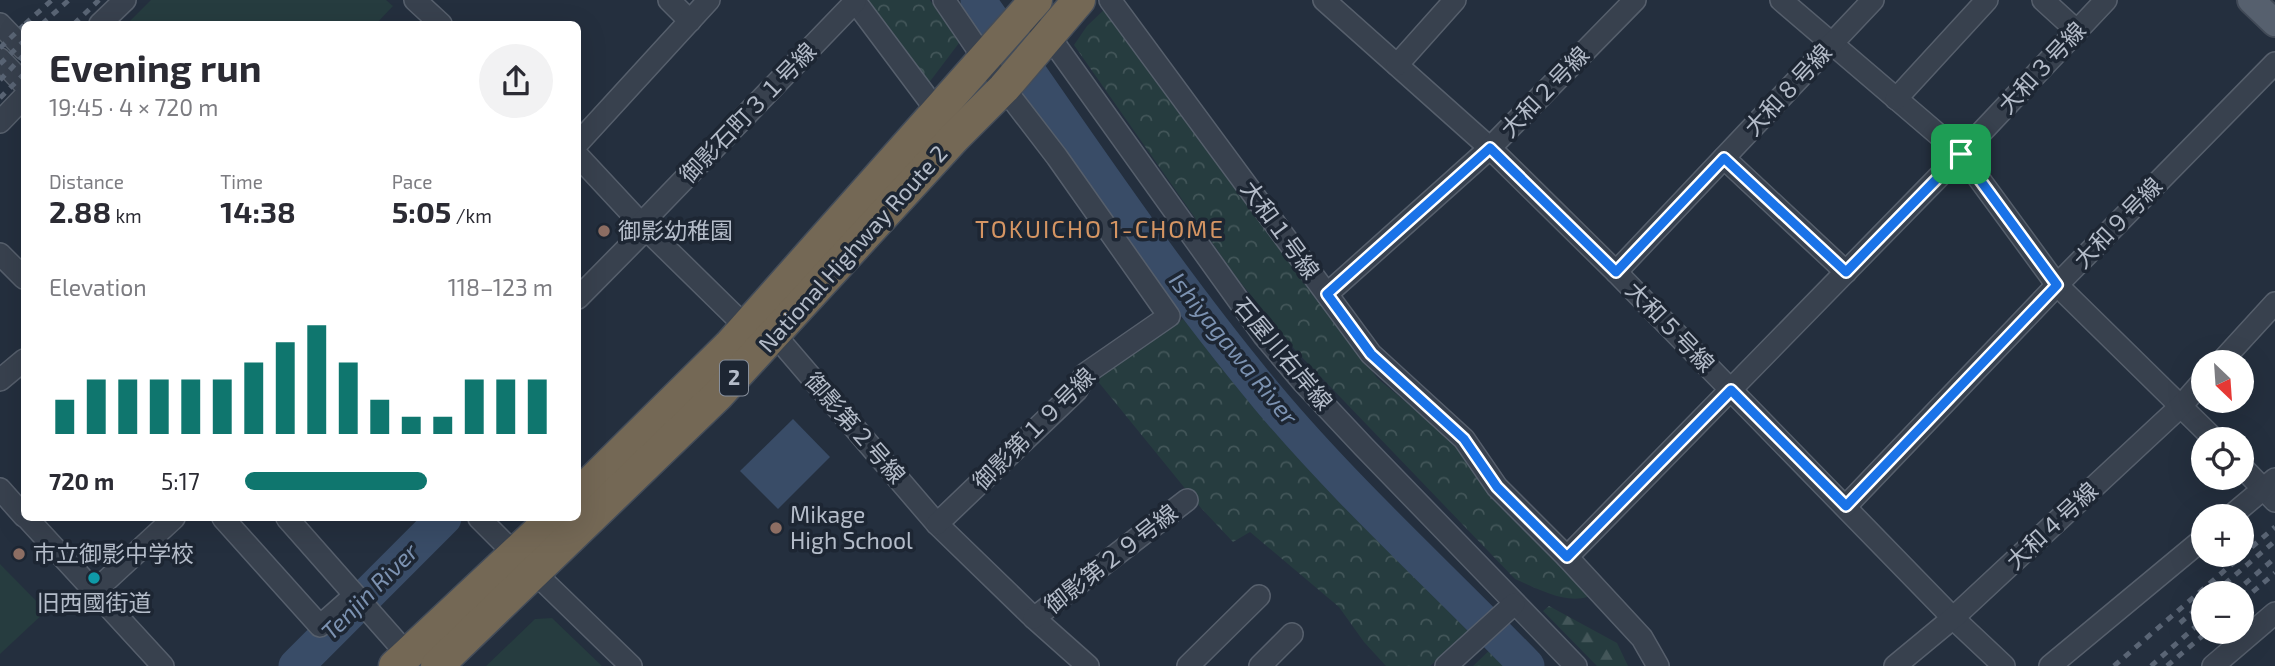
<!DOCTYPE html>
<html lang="en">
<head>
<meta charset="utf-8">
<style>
  body { margin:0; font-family:"Exo 2","Noto Sans JP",sans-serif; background:#f2f2f3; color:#2b2b33; height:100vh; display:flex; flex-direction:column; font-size:26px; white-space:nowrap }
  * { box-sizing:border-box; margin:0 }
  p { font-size:23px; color:#7c7c81 }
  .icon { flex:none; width:38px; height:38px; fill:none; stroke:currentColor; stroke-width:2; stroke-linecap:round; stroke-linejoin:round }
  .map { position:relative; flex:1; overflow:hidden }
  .side { position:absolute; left:21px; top:21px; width:560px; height:500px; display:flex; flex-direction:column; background:#fff; border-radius:10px; box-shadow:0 7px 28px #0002 }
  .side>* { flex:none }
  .needle { width:46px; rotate:155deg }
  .controls { position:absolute; left:2191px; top:350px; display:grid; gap:14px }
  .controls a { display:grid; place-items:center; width:63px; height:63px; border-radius:50%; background:#fff; box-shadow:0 7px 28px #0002; font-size:35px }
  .pin { position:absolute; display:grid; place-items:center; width:60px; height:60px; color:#fff; margin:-30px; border-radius:14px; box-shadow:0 4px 10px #0006 }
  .round { display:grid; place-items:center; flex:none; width:74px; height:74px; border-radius:37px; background:#f2f2f3 }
  .headline { display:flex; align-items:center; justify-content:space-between; height:119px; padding:0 28px }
  h1 { font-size:38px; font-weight:700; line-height:52px }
  .figures { display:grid; grid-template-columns:repeat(3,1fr); gap:10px; height:119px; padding:7px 28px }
  .figures div { display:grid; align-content:center }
  .figures b { font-size:30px; font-weight:700 }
  .figures small { font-size:19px; font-weight:400 }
  .figures p { font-size:19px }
  .chart { height:196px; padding:14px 28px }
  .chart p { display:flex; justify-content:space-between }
  .chart svg { width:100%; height:126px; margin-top:7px; stroke:#0f766e; stroke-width:6 }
  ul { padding:0 28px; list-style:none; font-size:23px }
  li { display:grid; grid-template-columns:112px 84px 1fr; align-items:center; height:52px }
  li i { height:18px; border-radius:9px; background:#0f766e }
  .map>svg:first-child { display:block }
  .forest { fill:url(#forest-firs) }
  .park { fill:url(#park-crowns) }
  .garden { fill:#263c3f }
  .water { fill:#394c67 }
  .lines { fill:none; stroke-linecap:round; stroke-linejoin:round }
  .river { stroke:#394c67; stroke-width:35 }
  .minor-casing { stroke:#565f6c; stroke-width:24 }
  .major-casing { stroke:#414a57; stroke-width:30 }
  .highway-casing { stroke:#434c59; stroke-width:35 }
  .minor { stroke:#38414e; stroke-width:21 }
  .major { stroke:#56606e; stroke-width:26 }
  .highway { stroke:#746855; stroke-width:32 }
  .rail { stroke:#5a6575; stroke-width:5; stroke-dasharray:7 7; stroke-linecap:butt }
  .route-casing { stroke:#fff; stroke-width:14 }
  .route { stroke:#1a73e8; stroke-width:9 }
  .education-dot { fill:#8d6e63; stroke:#1d2633; stroke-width:2.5 }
  .culture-dot { fill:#0f9aa8; stroke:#1d2633; stroke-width:2.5 }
  .labels { text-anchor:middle; stroke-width:7; stroke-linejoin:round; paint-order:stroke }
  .shield { fill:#1d2633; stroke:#878f9c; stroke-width:2 }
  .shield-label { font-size:21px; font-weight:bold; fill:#b4bcc9 }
  .street-label { font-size:23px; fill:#b4bcc9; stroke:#1d2633 }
  .poi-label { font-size:23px; fill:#b4bcc9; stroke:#1d2633; text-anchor:start }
  .neighbourhood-label { font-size:24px; letter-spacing:2px; fill:#d59563; stroke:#1d2633 }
  .water-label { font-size:24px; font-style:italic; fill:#7c92b1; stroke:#1d2633 }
</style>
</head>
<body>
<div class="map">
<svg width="2275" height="666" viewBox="0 0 2275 666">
  <defs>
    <pattern id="forest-firs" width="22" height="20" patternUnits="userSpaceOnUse" patternTransform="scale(1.75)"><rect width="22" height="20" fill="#263c3f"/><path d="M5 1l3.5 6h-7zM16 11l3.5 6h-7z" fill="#435659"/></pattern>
    <pattern id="park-crowns" width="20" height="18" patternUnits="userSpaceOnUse" patternTransform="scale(1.75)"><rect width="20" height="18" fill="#263c3f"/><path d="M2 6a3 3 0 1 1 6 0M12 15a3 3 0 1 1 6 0" fill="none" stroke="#435659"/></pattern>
  </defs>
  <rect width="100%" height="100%" fill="#242f3e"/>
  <polygon class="forest" points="1549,606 1617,643 1628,666 1597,666 1543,611"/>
  <g class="park">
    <polygon points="861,0 930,0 959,43 928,84"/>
    <path d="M 1107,7 L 1377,378 L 1453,441 L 1481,483 L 1541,547 L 1585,588 L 1587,597 C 1565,604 1536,588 1515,579 L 1295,350 L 1237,278 L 1074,45 L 1087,26 Z"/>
    <polygon points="1183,319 1271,423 1469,632 1430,666 1386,666 1364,642 1339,607 1250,532 1233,542 1201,508 1096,379"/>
    <polygon points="1493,647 1511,666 1473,666"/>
  </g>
  <g class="garden">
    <polygon points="151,0 386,0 393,6 376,24 127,24"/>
    <polygon points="0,564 46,611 0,654"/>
    <polygon points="552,618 602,666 486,666 535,619"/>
  </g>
  <polygon class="water" points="793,419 830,457 778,509 740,471"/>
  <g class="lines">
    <g class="river">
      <path d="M 978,0 C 1073,134 1163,272 1269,399 C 1348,493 1441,577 1527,666"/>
      <polyline points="296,666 444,518"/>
    </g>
    <g class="minor-casing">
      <g id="minor">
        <polyline points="415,0 441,24"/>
        <polyline points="669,0 690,21"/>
        <polyline points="854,0 937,111"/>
        <polyline points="1110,0 1371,354 1464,439 1497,487 1567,557 1642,638 1658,666"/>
        <polyline points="1324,0 1490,148 1616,272 1953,618 2004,666"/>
        <polyline points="1781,0 1961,154 2057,285 2214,439"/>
        <polyline points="2043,0 2077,31"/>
        <polyline points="0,24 24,49"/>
        <polyline points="100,24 125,0"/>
        <polyline points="1040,30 1049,36 1264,336 1302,381 1363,446 1576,666"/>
        <polyline points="0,59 24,84"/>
        <polyline points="1397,65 1455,0"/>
        <polyline points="1896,99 1987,0"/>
        <polyline points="0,122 24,97"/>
        <polyline points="578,143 709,0"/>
        <polyline points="578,156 646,229 746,327"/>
        <polyline points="1724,158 1846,272"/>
        <polyline points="641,224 855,2"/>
        <polyline points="0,254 24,278"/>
        <polyline points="1616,272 1873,0"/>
        <polyline points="1327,294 1490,148 1635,0"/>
        <polyline points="578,298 646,229"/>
        <polyline points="775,335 937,524 1034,618 1088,666"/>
        <polyline points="2221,362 2275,303"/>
        <polyline points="0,380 24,360"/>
        <polyline points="2242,467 2275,501"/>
        <polyline points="0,489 24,516"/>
        <polyline points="1846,506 2057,285 2275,63"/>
        <polyline points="2231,516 2275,479"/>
        <polyline points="27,518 163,666"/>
        <polyline points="223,518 320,626 354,596"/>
        <polyline points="287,518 407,654"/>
        <polyline points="479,518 515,554"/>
        <polyline points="937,524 1077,390 1085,374 1169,316 1057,157 1004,88 944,0"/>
        <polyline points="1567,557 1961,154 2106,0"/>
        <polyline points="534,572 631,666"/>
        <polyline points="95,591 174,518"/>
        <polyline points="1034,618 1187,500"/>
        <polyline points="1188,666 1259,596"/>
        <polyline points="1260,666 1292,634"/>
        <polyline points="1446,666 1514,604"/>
        <polyline points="1895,666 1953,618 2181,406 2203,381"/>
        <polyline points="2050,666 2203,539"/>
        <polyline points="2213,666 2275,613"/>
      </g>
    </g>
    <g class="major-casing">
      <polyline id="major" points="2251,0 2275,23"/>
    </g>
    <g class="highway-casing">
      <g id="highway">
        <polyline points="578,495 729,346 1036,0"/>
        <polyline points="395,666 553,518"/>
        <polyline points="437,666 718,395 954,138 1004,88 1079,0"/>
      </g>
    </g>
    <use href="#minor" class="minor"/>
    <use href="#major" class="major"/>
    <use href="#highway" class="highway"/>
    <g class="rail">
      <polyline points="25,24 52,0"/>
      <polyline points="42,24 69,0"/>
      <polyline points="74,24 99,0"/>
      <polyline points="0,48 24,25"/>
      <polyline points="0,64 24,41"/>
      <polyline points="0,80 24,55"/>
      <polyline points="0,98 24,74"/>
      <polyline points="2214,593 2275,541"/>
      <polyline points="2234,593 2275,558"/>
      <polyline points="2242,601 2275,573"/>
      <polyline points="2180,623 2203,603"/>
      <polyline points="2114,666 2275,527"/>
      <polyline points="2151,666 2203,620"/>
      <polyline points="2167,666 2207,632"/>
    </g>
  </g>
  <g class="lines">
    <g class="route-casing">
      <polygon id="route" points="1490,148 1616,272 1724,158 1846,272 1961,154 2057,285 1846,506 1731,390 1567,557 1497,487 1464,439 1371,354 1327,294"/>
    </g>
    <use href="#route" class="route"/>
  </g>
  <g class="education-dot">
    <circle cx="604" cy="231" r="7"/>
    <circle cx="776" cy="528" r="7"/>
    <circle cx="19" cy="554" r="7"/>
  </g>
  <circle class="culture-dot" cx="94" cy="578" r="7"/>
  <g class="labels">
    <rect class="shield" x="720" y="360.5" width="28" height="35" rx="5"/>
    <g class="shield-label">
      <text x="734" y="385">2</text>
    </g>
    <g class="street-label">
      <text transform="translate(2042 68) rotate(-47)" y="8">大和３号線</text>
      <text transform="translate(1788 90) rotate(-47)" y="8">大和８号線</text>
      <text transform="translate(1545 92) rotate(-46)" y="8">大和２号線</text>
      <text transform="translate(748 113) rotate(-46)" y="8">御影石町３１号線</text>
      <text transform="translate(2118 223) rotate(-46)" y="8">大和９号線</text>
      <text transform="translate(1280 230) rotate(54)" y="8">大和１号線</text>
      <text transform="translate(853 249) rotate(-48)" y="8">National Highway Route 2</text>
      <text transform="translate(1670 327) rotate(46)" y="8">大和５号線</text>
      <text transform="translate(1283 354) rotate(50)" y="8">石屋川右岸線</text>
      <text transform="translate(855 428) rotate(49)" y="8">御影第２号線</text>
      <text transform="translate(1034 429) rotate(-45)" y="8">御影第１９号線</text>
      <text transform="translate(2052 526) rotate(-43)" y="8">大和４号線</text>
      <text transform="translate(1111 559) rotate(-38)" y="8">御影第２９号線</text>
    </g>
    <g class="poi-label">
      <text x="618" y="239">御影幼稚園</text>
      <text x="790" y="523">Mikage<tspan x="790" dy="26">High School</tspan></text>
      <text x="33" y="562">市立御影中学校</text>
      <text x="94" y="611" text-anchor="middle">旧西國街道</text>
    </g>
    <g class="neighbourhood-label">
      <text x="1100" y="238">TOKUICHO 1-CHOME</text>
    </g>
    <g class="water-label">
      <text transform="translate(1233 349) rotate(51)" y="8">Ishiyagawa River</text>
      <text transform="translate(370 592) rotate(-45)" y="8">Tenjin River</text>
    </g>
  </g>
</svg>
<div class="controls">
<a><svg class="needle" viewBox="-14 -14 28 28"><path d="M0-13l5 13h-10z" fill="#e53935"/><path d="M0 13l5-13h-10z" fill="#7c7c81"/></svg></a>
<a><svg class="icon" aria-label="locate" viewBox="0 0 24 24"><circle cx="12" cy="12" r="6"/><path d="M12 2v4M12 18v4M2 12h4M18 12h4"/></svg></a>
<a>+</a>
<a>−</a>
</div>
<div class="pin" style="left:1961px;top:154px;background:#1e9e55"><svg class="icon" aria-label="arrive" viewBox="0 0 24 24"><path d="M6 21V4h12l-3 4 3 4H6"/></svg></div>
<section class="side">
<div class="headline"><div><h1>Evening run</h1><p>19:45 · 4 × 720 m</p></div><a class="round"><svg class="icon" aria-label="share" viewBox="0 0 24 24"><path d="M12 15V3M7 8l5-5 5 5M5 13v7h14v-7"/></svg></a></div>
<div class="figures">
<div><p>Distance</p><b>2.88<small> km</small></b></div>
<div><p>Time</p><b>14:38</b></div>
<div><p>Pace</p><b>5:05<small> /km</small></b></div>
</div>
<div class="chart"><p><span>Elevation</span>118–123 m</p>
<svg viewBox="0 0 160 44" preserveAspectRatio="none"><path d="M5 44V32M15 44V25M25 44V25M35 44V25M45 44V25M55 44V25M65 44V19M75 44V12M85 44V6M95 44V19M105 44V32M115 44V38M125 44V38M135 44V25M145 44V25M155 44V25"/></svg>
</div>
<ul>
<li><b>720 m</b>5:17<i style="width:59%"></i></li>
</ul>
</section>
</div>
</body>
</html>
